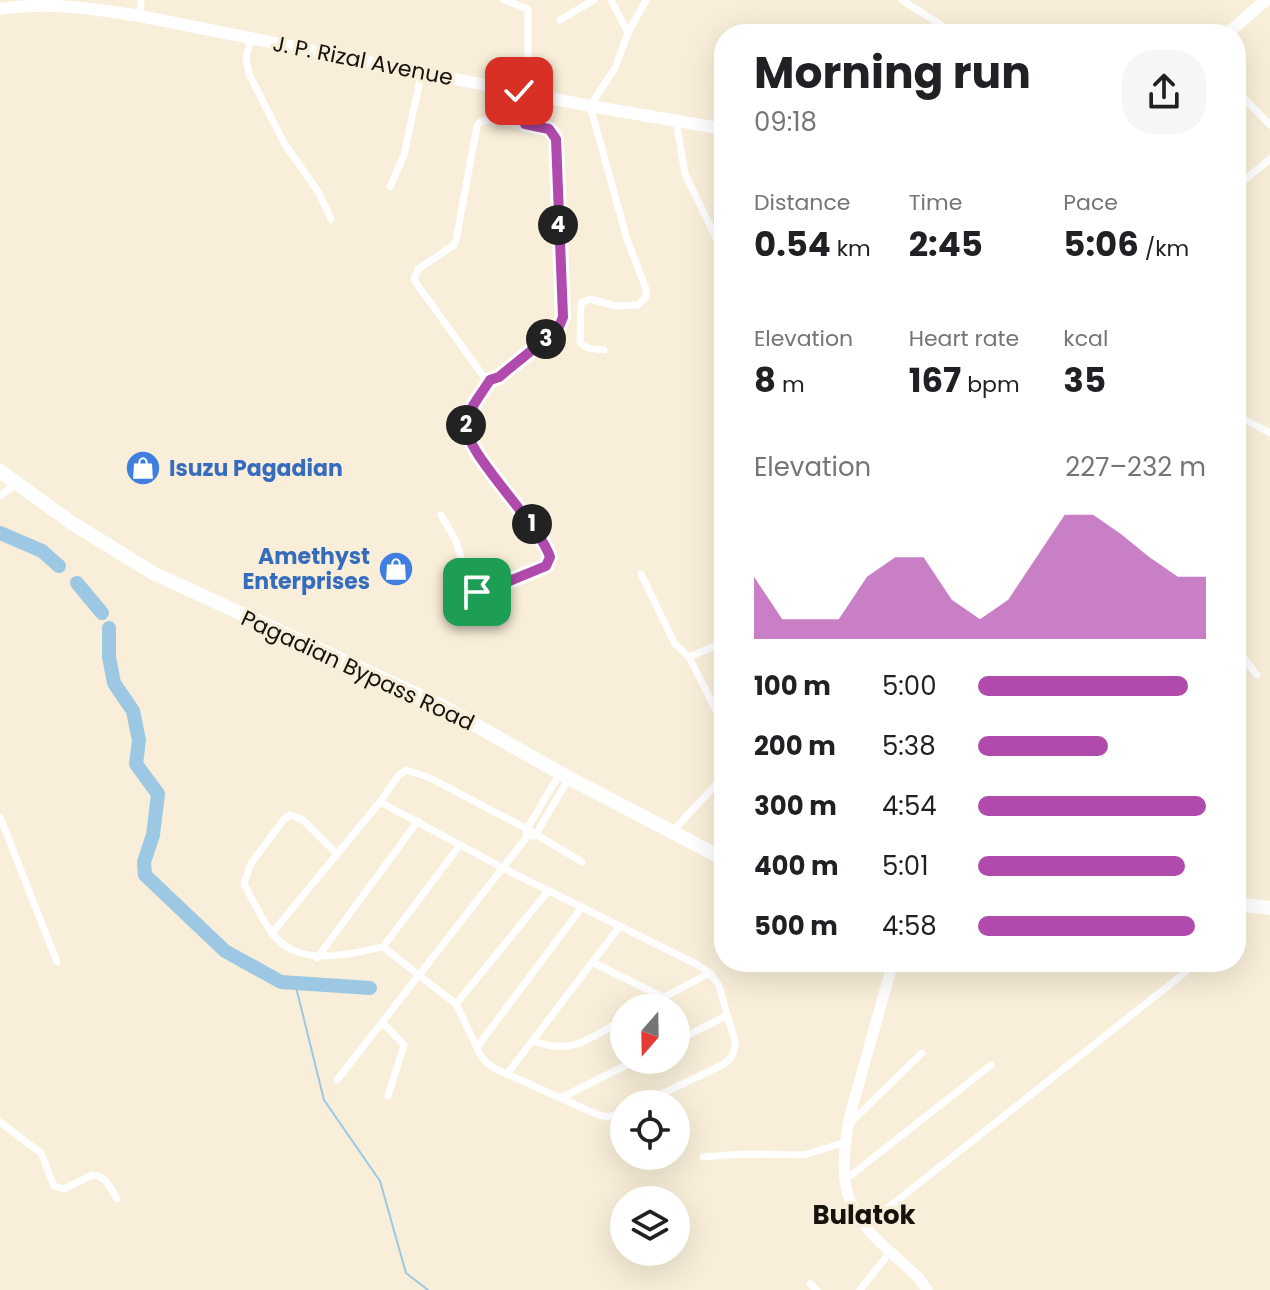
<!DOCTYPE html>
<html lang="en">
<head>
<meta charset="utf-8">
<style>
  body { margin:0; font-family:Poppins,sans-serif; background:#f6f6f6; color:#202124; height:100vh; display:flex; flex-direction:column; font-size:30px; white-space:nowrap }
  * { box-sizing:border-box; margin:0 }
  p { font-size:26px; color:#757577 }
  .icon { flex:none; width:44px; height:44px; fill:none; stroke:currentColor; stroke-width:2; stroke-linecap:round; stroke-linejoin:round }
  .map { position:relative; flex:1; overflow:hidden }
  .drawer { position:absolute; left:714px; top:24px; width:532px; height:948px; display:flex; flex-direction:column; background:#fff; border-radius:32px; box-shadow:0 8px 32px #0002 }
  .drawer>* { flex:none }
  .needle { width:52px; rotate:200deg }
  .fabs { position:absolute; left:610px; top:994px; display:grid; gap:16px }
  .fabs a { display:grid; place-items:center; width:80px; height:80px; border-radius:50%; background:#fff; box-shadow:0 8px 32px #0002; font-size:40px }
  .pin { position:absolute; display:grid; place-items:center; width:68px; height:68px; color:#fff; margin:-34px; border-radius:16px; box-shadow:0 4px 12px #0006 }
  .km { position:absolute; width:40px; height:40px; margin:-20px; border-radius:50%; background:#222; color:#fff; font-size:22px; line-height:40px; text-align:center }
  .round { display:grid; place-items:center; flex:none; width:84px; height:84px; border-radius:32px; background:#f6f6f6 }
  .summary { display:flex; align-items:center; justify-content:space-between; height:136px; padding:0 40px }
  h1 { font-size:44px; font-weight:700; line-height:60px }
  .stats { display:grid; grid-template-columns:repeat(3,1fr); gap:12px; height:136px; padding:8px 40px }
  .stats div { display:grid; align-content:center }
  .stats b { font-size:34px; font-weight:700 }
  .stats small { font-size:22px; font-weight:400 }
  .stats p { font-size:22px }
  .chart { height:224px; padding:16px 40px }
  .chart p { display:flex; justify-content:space-between }
  .chart svg { width:100%; height:144px; margin-top:8px; fill:#b14aad; opacity:.7 }
  ul { padding:0 40px; list-style:none; font-size:26px }
  li { display:grid; grid-template-columns:128px 96px 1fr; align-items:center; height:60px }
  li i { height:20px; border-radius:10px; background:#b14aad }
  .map>svg:first-child { display:block }
  .lines { fill:none; stroke-linecap:round; stroke-linejoin:round }
  .stream { stroke:#9cc8e3; stroke-width:2 }
  .river { stroke:#9cc8e3; stroke-width:14 }
  .street { stroke:#fff; stroke-width:7 }
  .secondary { stroke:#fff; stroke-width:11 }
  .primary { stroke:#fff; stroke-width:12 }
  .highway { stroke:#fff; stroke-width:14 }
  .route-casing { stroke:#fff; stroke-width:16 }
  .route { stroke:#b14aad; stroke-width:10 }
  .labels { text-anchor:middle; stroke-width:7; stroke-linejoin:round; paint-order:stroke }
  .street-label { font-size:22px; fill:#16130c; stroke:#f8eed9 }
  .shop-label { font-size:22px; font-weight:bold; fill:#366cbe; stroke:#f8eed9; text-anchor:start }
  .quarter-label { font-size:26px; font-weight:bold; fill:#16130c; stroke:#f8eed9 }
</style>
</head>
<body>
<div class="map">
<svg width="1270" height="1290" viewBox="0 0 1270 1290">
  <rect width="100%" height="100%" fill="#f8eed9"/>
  <g class="lines">
    <polyline class="stream" points="295,983 324,1100 380,1181 406,1273 428,1290"/>
    <g class="river">
      <polyline points="0,533 42,551 59,566"/>
      <polyline points="77,583 102,613"/>
      <polyline points="109,628 109,657 114,683 133,711 139,740 136,764 158,794 153,835 144,862 145,875 225,951 281,982 370,988"/>
    </g>
    <g class="street">
      <polyline points="504,0 528,9 528,92"/>
      <polyline points="611,0 628,33"/>
      <polyline points="902,0 955,34"/>
      <polyline points="140,16 141,0"/>
      <polyline points="560,20 594,0"/>
      <polyline points="251,38 246,58 249,74 284,143 319,193 331,219"/>
      <polyline points="1236,90 1270,125"/>
      <polyline points="512,121 519,91"/>
      <polyline points="676,121 685,174 719,244 724,247"/>
      <polyline points="525,124 533,93"/>
      <polyline points="390,187 404,155 422,71"/>
      <polyline points="1236,187 1270,159"/>
      <polyline points="604,350 588,348 580,343 581,303 590,299 616,306 638,305 646,297 646,289 627,239 590,106 615,68 628,33 646,0"/>
      <polyline points="1236,415 1270,433"/>
      <polyline points="0,496 17,483"/>
      <path d="M 441,515 L 456,541 L 470,587 L 483,592 L 549,562 C 551,539 497,479 482,457 C 476,450 467,440 466,430 C 463,414 481,393 490,380 L 499,377 L 558,329 L 563,317 L 556,139 L 549,129 L 488,120 L 480,122 L 477,126 L 456,240 L 454,245 L 418,269 L 414,280 L 484,377 L 490,380"/>
      <polyline points="641,574 675,644 689,657"/>
      <polyline points="724,642 689,657 724,726"/>
      <polyline points="1236,648 1257,675"/>
      <polyline points="380,802 503,868 696,964 710,973 719,986 736,1045 731,1058 724,1064 641,1104"/>
      <polyline points="0,817 57,962"/>
      <polyline points="671,833 724,776"/>
      <polyline points="532,836 536,834 569,778"/>
      <path d="M 337,854 L 303,820 L 290,815 L 284,819 L 250,865 L 244,884 C 253,900 261,918 272,933 C 299,969 346,954 383,947 L 456,1004 L 481,1056 L 487,1063 L 496,1069 L 598,1115 L 607,1117 L 624,1112"/>
      <polyline points="272,933 380,802 398,776 406,770 428,777 527,829 582,862"/>
      <polyline points="383,947 460,845"/>
      <polyline points="317,958 418,821"/>
      <polyline points="594,963 663,997"/>
      <polyline points="456,1004 548,891"/>
      <polyline points="643,1008 710,973"/>
      <polyline points="383,1023 404,1045 388,1096"/>
      <path d="M 534,1041 C 573,1056 591,1037 624,1019"/>
      <polyline points="676,1041 726,1016"/>
      <polyline points="477,1047 582,907"/>
      <polyline points="507,1074 620,926"/>
      <polyline points="337,1080 526,838 527,829 560,773"/>
      <polyline points="561,1098 637,1060"/>
      <path d="M 0,1122 L 41,1153 L 54,1186 L 64,1189 L 92,1175 C 106,1175 111,1189 117,1199"/>
      <polyline points="849,1124 922,1053"/>
      <polyline points="703,1157 744,1154 804,1155 846,1142"/>
      <polyline points="845,1180 991,1065"/>
      <polyline points="865,1226 1182,975 1194,962"/>
      <polyline points="810,1284 817,1290"/>
      <polyline points="860,1290 890,1252"/>
    </g>
    <path class="secondary" d="M 893,962 L 850,1115 C 832,1206 855,1220 919,1278 L 927,1290"/>
    <g class="primary">
      <path d="M 0,9 C 48,1 93,9 140,16 L 590,106 L 724,129"/>
      <polyline points="1227,34 1266,0"/>
    </g>
    <g class="highway">
      <polyline points="0,471 72,523 153,573 440,705 569,778 724,859"/>
      <polyline points="1236,904 1270,908"/>
    </g>
  </g>
  <g class="lines">
    <g class="route-casing">
      <path id="route" d="M 477,592 L 483,592 L 546,566 L 550,557 C 539,523 461,449 466,423 C 469,408 482,393 490,380 L 499,377 L 558,329 L 563,317 L 556,139 L 549,129 L 525,124 L 533,93 L 519,91"/>
    </g>
    <use href="#route" class="route"/>
  </g>
  <defs>
    <g id="shop-disc" transform="scale(1.8)"><circle r="9.5" fill="#3f7fe0" stroke="#f8eed9"/><path d="M-5-2.5h2.3a2.7 3.5 0 0 1 5.4 0H5L5.5 6h-11ZM-1.5-2.5h3a1.5 2.3 0 0 0-3 0Z" fill="#fff"/></g>
  </defs>
  <g fill-rule="evenodd">
    <use href="#shop-disc" x="143" y="468"/>
    <use href="#shop-disc" x="396" y="569"/>
  </g>
  <g class="labels">
    <g class="street-label">
      <text transform="translate(363 60) rotate(11)" y="8">J. P. Rizal Avenue</text>
      <text transform="translate(358 670) rotate(25)" y="8">Pagadian Bypass Road</text>
    </g>
    <g class="shop-label">
      <text x="169" y="476">Isuzu Pagadian</text>
      <text x="370" y="564" text-anchor="end">Amethyst<tspan x="370" dy="25">Enterprises</tspan></text>
    </g>
    <g class="quarter-label">
      <text x="864" y="1224">Bulatok</text>
    </g>
  </g>
</svg>
<div class="fabs">
<a><svg class="needle" viewBox="-14 -14 28 28"><path d="M0-13l5 13h-10z" fill="#e53935"/><path d="M0 13l5-13h-10z" fill="#757577"/></svg></a>
<a><svg class="icon" aria-label="locate" viewBox="0 0 24 24"><circle cx="12" cy="12" r="6"/><path d="M12 2v4M12 18v4M2 12h4M18 12h4"/></svg></a>
<a><svg class="icon" aria-label="layers" viewBox="0 0 24 24"><path d="M12 4l9 5-9 5-9-5zM3 14l9 5 9-5"/></svg></a>
</div>
<div class="pin" style="left:477px;top:592px;background:#1e9e55"><svg class="icon" aria-label="arrive" viewBox="0 0 24 24"><path d="M6 21V4h12l-3 4 3 4H6"/></svg></div>
<div class="pin" style="left:519px;top:91px;background:#d93025"><svg class="icon" aria-label="check" viewBox="0 0 24 24"><path d="M5 12l5 5 9-10"/></svg></div>
<b class="km" style="left:532px;top:524px">1</b>
<b class="km" style="left:466px;top:425px">2</b>
<b class="km" style="left:546px;top:339px">3</b>
<b class="km" style="left:558px;top:225px">4</b>
<section class="drawer">
<div class="summary"><div><h1>Morning run</h1><p>09:18</p></div><a class="round"><svg class="icon" aria-label="share" viewBox="0 0 24 24"><path d="M12 15V3M7 8l5-5 5 5M5 13v7h14v-7"/></svg></a></div>
<div class="stats">
<div><p>Distance</p><b>0.54<small> km</small></b></div>
<div><p>Time</p><b>2:45</b></div>
<div><p>Pace</p><b>5:06<small> /km</small></b></div>
</div>
<div class="stats">
<div><p>Elevation</p><b>8<small> m</small></b></div>
<div><p>Heart rate</p><b>167<small> bpm</small></b></div>
<div><p>kcal</p><b>35</b></div>
</div>
<div class="chart"><p><span>Elevation</span>227–232 m</p>
<svg viewBox="0 0 160 44" preserveAspectRatio="none"><path d="M0 44V25L10 38L20 38L30 38L40 25L50 19L60 19L70 32L80 38L90 32L100 19L110 6L120 6L130 12L140 19L150 25L160 25V44z"/></svg>
</div>
<ul>
<li><b>100 m</b>5:00<i style="width:92%"></i></li>
<li><b>200 m</b>5:38<i style="width:57%"></i></li>
<li><b>300 m</b>4:54<i style="width:100%"></i></li>
<li><b>400 m</b>5:01<i style="width:91%"></i></li>
<li><b>500 m</b>4:58<i style="width:95%"></i></li>
</ul>
</section>
</div>
</body>
</html>
